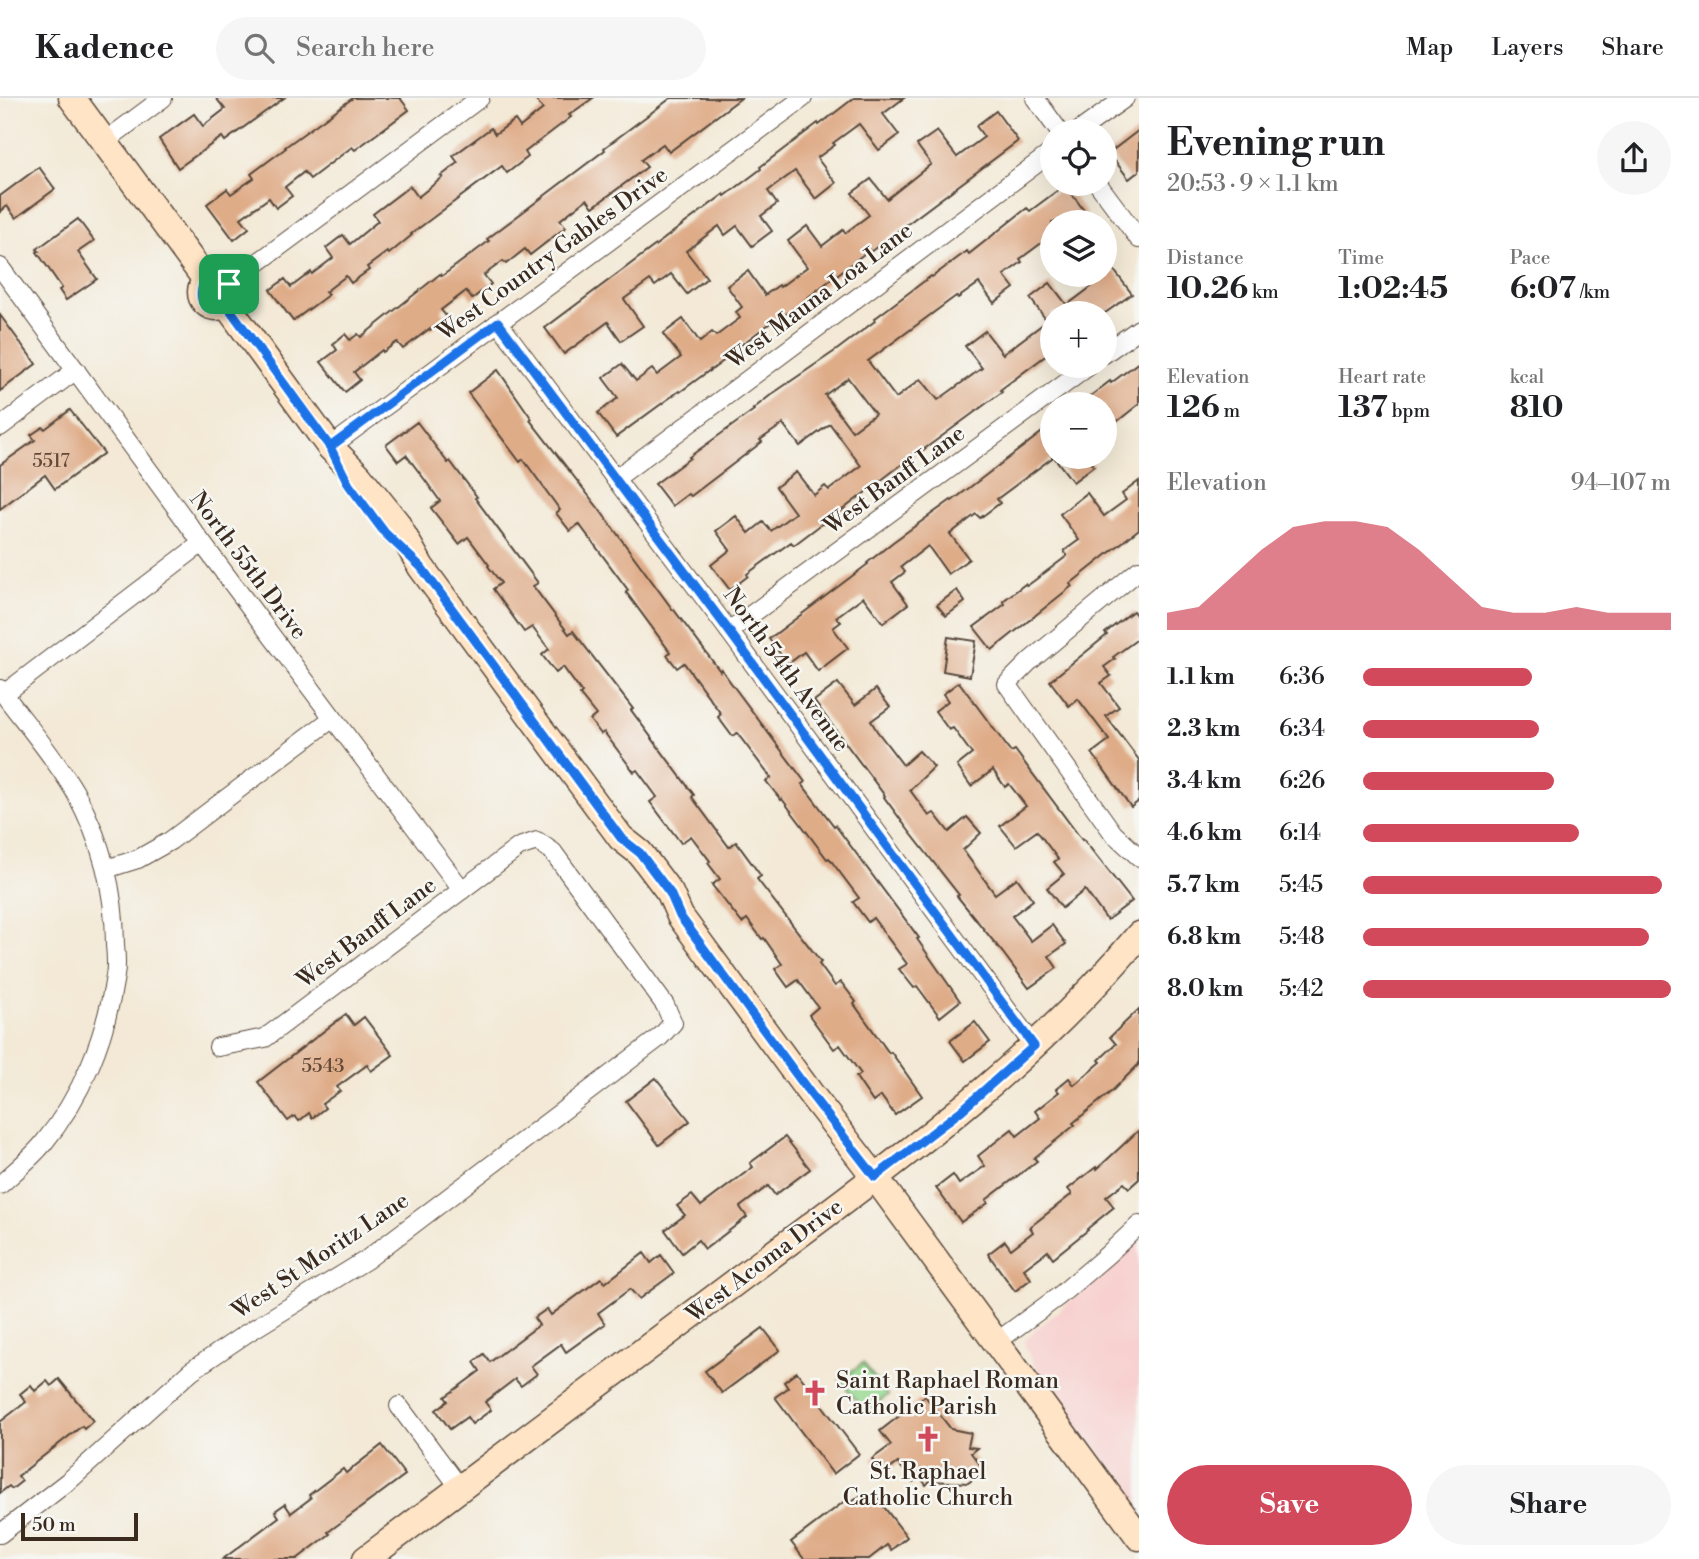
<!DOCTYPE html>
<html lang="en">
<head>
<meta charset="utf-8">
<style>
  body { margin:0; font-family:"Libre Bodoni",serif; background:#f6f6f6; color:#202124; height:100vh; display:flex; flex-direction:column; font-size:26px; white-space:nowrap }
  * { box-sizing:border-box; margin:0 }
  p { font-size:23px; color:#757577 }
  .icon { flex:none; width:38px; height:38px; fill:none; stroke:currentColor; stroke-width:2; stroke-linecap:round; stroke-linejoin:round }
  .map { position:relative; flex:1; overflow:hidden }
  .drawer { display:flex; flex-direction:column; background:#fff; width:560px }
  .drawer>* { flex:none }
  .buttons { position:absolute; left:1040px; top:21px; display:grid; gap:14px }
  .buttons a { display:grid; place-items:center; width:77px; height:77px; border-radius:50%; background:#fff; box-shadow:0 7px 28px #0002; font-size:35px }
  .scale { position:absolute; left:21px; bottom:18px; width:117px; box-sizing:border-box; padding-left:7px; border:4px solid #3b2a1e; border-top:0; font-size:19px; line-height:24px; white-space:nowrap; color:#3b2a1e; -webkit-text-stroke:5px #f6f6f2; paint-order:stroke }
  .pin { position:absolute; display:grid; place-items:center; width:60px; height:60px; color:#fff; margin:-30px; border-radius:14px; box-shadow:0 4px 10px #0006 }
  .round { display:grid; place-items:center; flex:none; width:74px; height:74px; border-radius:37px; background:#f6f6f6 }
  .head { display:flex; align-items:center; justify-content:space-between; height:119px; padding:0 28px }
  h1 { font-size:38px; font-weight:700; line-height:52px }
  .metrics { display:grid; grid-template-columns:repeat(3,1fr); gap:10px; height:119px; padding:7px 28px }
  .metrics div { display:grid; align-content:center }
  .metrics b { font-size:30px; font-weight:700 }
  .metrics small { font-size:19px; font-weight:400 }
  .metrics p { font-size:19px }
  .chart { height:196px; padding:14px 28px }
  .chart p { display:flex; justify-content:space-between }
  .chart svg { width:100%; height:126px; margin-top:7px; fill:#d1495b; opacity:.7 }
  .button { display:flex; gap:14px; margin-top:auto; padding:14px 28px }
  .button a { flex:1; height:80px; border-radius:42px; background:#d1495b; color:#fff; font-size:28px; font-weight:700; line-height:80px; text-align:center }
  .button a+a { background:#f6f6f6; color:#202124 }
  ul { padding:0 28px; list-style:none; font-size:23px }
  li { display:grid; grid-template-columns:112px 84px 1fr; align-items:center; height:52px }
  li i { height:18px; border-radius:9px; background:#d1495b }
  header { display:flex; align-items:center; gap:42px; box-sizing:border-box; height:98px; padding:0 35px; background:#fff; border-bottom:2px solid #e0e0e0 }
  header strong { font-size:33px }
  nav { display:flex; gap:38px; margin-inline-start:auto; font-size:24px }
  .search { width:490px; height:63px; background:#f6f6f6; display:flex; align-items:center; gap:18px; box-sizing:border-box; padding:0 24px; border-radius:38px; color:#757577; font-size:26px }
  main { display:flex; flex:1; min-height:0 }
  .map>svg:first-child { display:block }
  .built { fill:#f7d0cf }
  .green { fill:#96d991; stroke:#688258; stroke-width:2 }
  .building { fill:#dfac88; fill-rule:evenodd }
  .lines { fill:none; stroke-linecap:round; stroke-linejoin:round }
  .street-casing { stroke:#57473a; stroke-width:20 }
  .secondary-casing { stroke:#57473a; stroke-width:29 }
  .street { stroke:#fff; stroke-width:18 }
  .secondary { stroke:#ffe4c6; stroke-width:26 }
  .route-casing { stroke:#fff; stroke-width:14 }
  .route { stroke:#1a73e8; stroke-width:9 }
  .labels { text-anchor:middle; stroke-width:5; stroke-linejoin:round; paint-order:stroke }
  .number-label { font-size:19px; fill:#644a38 }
  .street-label { font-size:23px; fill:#3b2a1e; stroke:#f6f6f2 }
  .poi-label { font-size:23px; fill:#3b2a1e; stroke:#f6f6f2; text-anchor:start }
</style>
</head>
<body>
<header>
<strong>Kadence</strong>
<div class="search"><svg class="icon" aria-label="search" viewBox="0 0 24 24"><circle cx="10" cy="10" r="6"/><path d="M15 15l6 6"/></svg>Search here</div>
<nav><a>Map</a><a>Layers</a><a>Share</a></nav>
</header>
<main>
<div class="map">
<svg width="1139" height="1461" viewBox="0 0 1139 1461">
  <rect width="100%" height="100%" fill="#f6f6f2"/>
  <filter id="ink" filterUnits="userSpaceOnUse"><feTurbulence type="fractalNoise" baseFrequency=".0143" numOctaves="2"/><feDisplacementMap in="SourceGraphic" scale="14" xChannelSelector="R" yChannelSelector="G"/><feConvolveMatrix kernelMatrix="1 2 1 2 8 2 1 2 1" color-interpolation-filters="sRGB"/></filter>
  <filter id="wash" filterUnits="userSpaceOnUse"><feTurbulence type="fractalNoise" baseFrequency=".00686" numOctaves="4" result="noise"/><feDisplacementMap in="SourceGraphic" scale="28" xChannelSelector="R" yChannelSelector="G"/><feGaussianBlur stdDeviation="1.57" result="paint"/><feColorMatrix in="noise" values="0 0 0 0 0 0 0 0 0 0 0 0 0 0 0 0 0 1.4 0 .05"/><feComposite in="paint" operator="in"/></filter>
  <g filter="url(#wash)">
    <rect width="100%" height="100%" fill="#f3e9d6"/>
    <polygon class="built" points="1139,1142 1139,1413 1043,1283 1026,1251 1024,1243 1035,1232 1101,1178"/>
    <polygon class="green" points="863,1265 888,1297 865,1314 840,1282"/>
    <g id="blocks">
      <g class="building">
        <polygon points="216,0 284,0 225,43 222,39 178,70 159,41 194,16 203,28 225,11"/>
        <polygon points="353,0 400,0 409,12 355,52 352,49 310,81 304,74 285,89 292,98 276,110 269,100 241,120 249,130 234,142 207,106 227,91 231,96 254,80 251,76 286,50 285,49"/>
        <polygon points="534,0 593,0 569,17 571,19 525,54 528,59 507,75 502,68 411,136 412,137 389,156 387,154 367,169 369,172 351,185 346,178 325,194 328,197 293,223 270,192 285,181 291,189 311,174 312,176 333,160 326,150 343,137 350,146 378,123 373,116 410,88 418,99 443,79 441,78 458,65 453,58 491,30 495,36 515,22 520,29 543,11"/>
        <polygon points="671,0 741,0 669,54 663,46 641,62 647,69 593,109 587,101 560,122 566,129 530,157 525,151 506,166 503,163 484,177 491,186 472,201 466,193 441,212 447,219 430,232 429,231 403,251 397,244 383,254 382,252 354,274 360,282 345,294 321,264 337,252 333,246 345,236 350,242 358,236 361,239 440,176 442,178 489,143 487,141 605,52 604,50"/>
        <polygon points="854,0 904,0 883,16 899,37 879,52 859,26 833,45 835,47 817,60 836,85 816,101 795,73 768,93 777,106 761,118 772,133 752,148 737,128 725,137 719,128 686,153 707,180 687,196 671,176 655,188 650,182 624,201 643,228 621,243 608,224 564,256 545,230 724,96 725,98 761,71 760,69 818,25 819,27"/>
        <polygon points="996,13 1018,43 870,154 869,152 793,211 774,225 773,223 729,256 730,258 710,273 710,272 680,294 679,293 616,339 598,315 618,300 603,280 622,266 636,283 652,271 657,277 681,259 663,236 683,221 700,244 712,234 716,238 740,220 736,214 742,209 727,188 748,173 765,197 779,187 780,189 807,169 788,143 807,128 822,148 843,132 845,135 869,117 852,95 871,81 887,101 931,66 917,47 937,33 957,59 984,39 976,28"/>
        <polygon points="1139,32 1139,73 1129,81 1109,55"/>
        <polygon points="39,69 55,91 16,120 7,108 0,114 0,98"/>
        <path d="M 1065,87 L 1086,115 L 1074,124 L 1052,124 L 1052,156 L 1043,144 L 1020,161 L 1022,164 L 1004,177 L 1014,190 L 994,205 L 979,185 L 958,200 L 956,198 L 868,263 L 896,300 L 921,281 L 938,302 L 982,270 L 965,248 L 985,233 L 1003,256 L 1047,223 L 1030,200 L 1050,185 L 1067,207 L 1091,189 L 1082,177 L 1104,177 L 1104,159 L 1132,196 L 1105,215 L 1052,215 L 1052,253 L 1000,292 L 1002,294 L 919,355 L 918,354 L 824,426 L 823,425 L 794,447 L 791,444 L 747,476 L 748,478 L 730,492 L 711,467 L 730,452 L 716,433 L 736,418 L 749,435 L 763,424 L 771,433 L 795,415 L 776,389 L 796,374 L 814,397 L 825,388 L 829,392 L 861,368 L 830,326 L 800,348 L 783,326 L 760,342 L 762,344 L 691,398 L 688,396 L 672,408 L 655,386 L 690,360 L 689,359 L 754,312 L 753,311 L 772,296 L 838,251 L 875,223 L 874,221 L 931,178 L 932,179 L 967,153 L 969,156 L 1027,110 L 1030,113 ZM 848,280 L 875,316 L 852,333 L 825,297 Z"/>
        <polygon points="78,121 94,143 78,154 97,181 66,202 59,192 62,190 37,154 39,153 37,151"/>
        <polygon points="0,217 36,266 0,293"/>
        <polygon points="1139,264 1139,306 1104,334 1104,306 1080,306 1110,283 1111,285"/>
        <polygon points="498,272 532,321 530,322 599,411 673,512 674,512 720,573 721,571 734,589 805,684 802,686 834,728 835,727 919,840 917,841 960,903 940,919 917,888 914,890 899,871 907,866 873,820 868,824 853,804 859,800 829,760 827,761 782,701 781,702 766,683 771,680 737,635 732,638 718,619 721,616 684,565 677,570 667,557 670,554 626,494 628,492 579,426 570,433 556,415 560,412 523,361 520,364 468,295"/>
        <polygon points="70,312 104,355 55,391 45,377 0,411 0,367 35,342 31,337 43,329 45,331"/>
        <polygon points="417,324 448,365 450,363 477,399 475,400 538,485 533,488 569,536 573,533 633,611 631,612 694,697 692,699 729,749 736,744 761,778 757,781 821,864 819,866 835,888 841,884 856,904 854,906 889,955 891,954 922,998 895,1017 881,998 873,1004 856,979 861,976 840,947 834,951 809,917 818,909 798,882 788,889 775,871 782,866 764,840 762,841 747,821 742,825 712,787 720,781 708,765 710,763 691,738 681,745 650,704 657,699 637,672 634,674 604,634 601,636 590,622 596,617 580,597 582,595 563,569 556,575 542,557 549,551 532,529 524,534 493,491 501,485 488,468 489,467 468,439 459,446 431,410 440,403 425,382 406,357 398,363 386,347"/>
        <polygon points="1045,332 1052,341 1052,360 997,401 1000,405 980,420 976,416 950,436 969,461 948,476 928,448 901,469 905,474 892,484 908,506 883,525 863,499 836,519 841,524 833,530 848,550 818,573 804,554 788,566 769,541 868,466 867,465 893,444 951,402 952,403"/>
        <polygon points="1054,359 1086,359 1094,368 1073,384"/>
        <polygon points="1139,383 1139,431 1070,486 1072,488 992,552 974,529 1005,506 1003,503 1025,486 1027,488 1067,458 1064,453 1079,442 1060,416 1087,395 1104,418 1126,402 1122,396"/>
        <polygon points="957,492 965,504 946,518 937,507"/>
        <polygon points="1133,513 1139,521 1139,540 1113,559 1115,561 1104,569 1111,578 1101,585 1119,609 1106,618 1139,662 1139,703 1131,709 1092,655 1109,642 1078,601 1069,608 1050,583 1107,537 1105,535"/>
        <polygon points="948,539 976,543 970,578 943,573"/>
        <polygon points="959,584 1011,654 1015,652 1082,742 1083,741 1132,803 1107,822 1085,792 1062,810 1047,790 1064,776 1054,764 1058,761 1037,733 1016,748 1000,728 1026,708 1009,686 1005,689 993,672 971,688 957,668 972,656 953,630 949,632 935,613 948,603 943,596"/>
        <polygon points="838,585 855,607 876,591 890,609 871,623 877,633 903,667 919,653 934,669 910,692 929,718 934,715 949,734 967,719 981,735 963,752 995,796 1017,780 1033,802 1012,818 1031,843 1052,827 1066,846 1049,858 1057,870 1029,890 1003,855 957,798 959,797 909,733 884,699 885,698 814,603"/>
        <polygon points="1139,911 1139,966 1112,993 1073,1025 1075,1027 1034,1060 1037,1063 986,1102 988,1105 961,1124 936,1090 953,1077 959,1086 985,1068 978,1058 1012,1031 1017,1038 1040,1020 1035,1013 1059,994 1056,991 1069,980 1074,987 1101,964 1099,962 1116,946 1110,939"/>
        <polygon points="346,916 354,927 364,919 393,957 371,973 367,967 337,989 340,993 322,1006 325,1010 312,1020 309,1015 299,1023 295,1018 288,1023 258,984"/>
        <polygon points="975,924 990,944 965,963 950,943"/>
        <polygon points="656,980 690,1023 659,1047 626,1003"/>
        <polygon points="1139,1032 1139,1081 1129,1090 1124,1085 1106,1099 1114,1109 1087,1131 1088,1132 1053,1160 1048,1153 1024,1171 1031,1181 1015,1193 988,1156 1005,1143 1011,1151 1033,1134 1030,1129 1072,1096 1068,1091 1096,1069 1097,1071"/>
        <polygon points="785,1039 810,1071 775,1097 768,1088 740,1109 747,1119 705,1151 698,1142 682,1155 665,1132 685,1117 677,1108 692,1097 701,1108 753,1069 750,1065"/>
        <polygon points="644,1155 651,1165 661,1157 674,1175 639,1201 630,1191 598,1215 605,1226 566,1254 561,1246 531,1268 537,1276 521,1288 515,1281 485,1304 491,1312 472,1326 467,1319 450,1331 436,1312 448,1303 445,1299 480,1273 474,1264 484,1256 490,1264 539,1227 534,1220 547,1211 551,1217 601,1180 605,1185"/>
        <polygon points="763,1230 780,1252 722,1295 705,1273"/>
        <polygon points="797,1274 859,1356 833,1376 775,1299 788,1290 784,1284"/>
        <polygon points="59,1281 93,1323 84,1331 82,1328 18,1378 22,1383 12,1391 9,1388 0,1395 0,1324 26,1304 20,1296 31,1287 35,1293 47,1283 51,1288"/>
        <polygon points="925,1298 951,1331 971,1335 968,1349 977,1350 971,1355 985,1373 968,1385 930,1383 926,1387 920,1379 913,1384 898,1365 883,1376 872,1361 891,1347 880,1333"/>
        <polygon points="382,1347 405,1377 328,1434 330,1436 297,1461 223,1461 279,1419 275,1413 285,1406 291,1415 311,1400 309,1397 343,1371 346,1375"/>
        <polygon points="861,1397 877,1400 907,1439 891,1452 887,1447 869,1461 804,1461 791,1444 849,1400 852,1404"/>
      </g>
    </g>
  </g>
  <g filter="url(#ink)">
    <use href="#blocks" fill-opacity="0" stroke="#57473a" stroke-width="2"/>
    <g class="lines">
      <g class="street-casing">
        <g id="street">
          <polyline points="1035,0 1059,33"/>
          <polyline points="1079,33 1125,0"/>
          <polyline points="104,44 163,0"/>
          <polyline points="1098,86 1139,141"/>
          <polyline points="0,169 202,445 462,792"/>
          <polyline points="229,186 480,0"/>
          <polyline points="498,224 729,533 1034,948"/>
          <polyline points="1104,256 1139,231"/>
          <polyline points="0,329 76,272"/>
          <polyline points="330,349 803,0"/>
          <polyline points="615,381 1052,54"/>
          <polyline points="1139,472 1030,563 1007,586 1113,735 1139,759"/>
          <polyline points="729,533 1089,268"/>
          <path d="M 0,591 C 25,625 54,658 75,694 C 101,741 115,793 115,847 C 116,857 117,868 115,878 C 106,939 82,999 42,1047 C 30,1061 14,1074 0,1087"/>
          <polyline points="4,596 202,445"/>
          <polyline points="106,771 138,761 170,743 333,620"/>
          <polyline points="995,1245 1059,1198 1107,1157 1139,1127"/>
          <polyline points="399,1308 460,1390"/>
          <polyline points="0,1436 71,1381 191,1273 247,1235 366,1162 660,939 673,925 665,907 553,754 537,743 519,749 265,940 218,949"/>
        </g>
      </g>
      <g class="secondary-casing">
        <g id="secondary">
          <polyline points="72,0 206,182"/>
          <circle cx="216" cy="194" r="15"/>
          <polyline points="226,206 330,349 359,378 396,424 421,469 621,740 640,755 670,795 680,818 810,995 875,1079 1139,1439"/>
          <path d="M 366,1461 C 500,1360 634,1260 769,1159 C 900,1061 1034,964 1139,837"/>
        </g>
      </g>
      <use href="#street" class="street"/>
      <use href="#secondary" class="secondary"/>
    </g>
  </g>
  <g class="lines" filter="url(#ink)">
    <g class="route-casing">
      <path id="route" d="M 229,186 L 232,196 L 226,206 L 330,349 L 349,387 L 385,435 L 421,469 L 621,740 L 640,755 L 670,795 L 680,818 L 810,995 L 875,1079 L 962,1012 L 1034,948 L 729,533 L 498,224 L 330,349 L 226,206 C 188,227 198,156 229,186"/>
    </g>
    <use href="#route" class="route"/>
  </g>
  <defs>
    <g id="church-bare" transform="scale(2.1)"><path d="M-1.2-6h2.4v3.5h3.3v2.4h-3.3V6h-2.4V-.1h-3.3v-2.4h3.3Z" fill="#d1495b" stroke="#f6f6f2" stroke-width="2.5" paint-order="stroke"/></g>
  </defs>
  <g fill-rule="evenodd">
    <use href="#church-bare" x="815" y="1295"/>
    <use href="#church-bare" x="928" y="1341"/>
  </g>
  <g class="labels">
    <g class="number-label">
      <text x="51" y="369">5517</text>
      <text x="323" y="974">5543</text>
    </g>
    <g class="street-label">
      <text transform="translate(552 155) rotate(-36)" y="8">West Country Gables Drive</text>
      <text transform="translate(819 197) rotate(-37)" y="8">West Mauna Loa Lane</text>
      <text transform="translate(894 381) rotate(-36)" y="8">West Banff Lane</text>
      <text transform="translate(249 467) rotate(53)" y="8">North 55th Drive</text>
      <text transform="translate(787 571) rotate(54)" y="8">North 54th Avenue</text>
      <text transform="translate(366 834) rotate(-37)" y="8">West Banff Lane</text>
      <text transform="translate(320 1157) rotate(-34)" y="8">West St Moritz Lane</text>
      <text transform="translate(764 1162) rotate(-37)" y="8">West Acoma Drive</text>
    </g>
    <g class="poi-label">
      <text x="836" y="1290">Saint Raphael Roman<tspan x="836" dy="26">Catholic Parish</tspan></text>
      <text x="928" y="1381" text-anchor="middle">St. Raphael<tspan x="928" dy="26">Catholic Church</tspan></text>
    </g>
  </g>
</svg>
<div class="buttons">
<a><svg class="icon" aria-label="locate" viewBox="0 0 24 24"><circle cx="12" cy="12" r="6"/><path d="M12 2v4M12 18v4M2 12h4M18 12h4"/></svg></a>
<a><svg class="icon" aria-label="layers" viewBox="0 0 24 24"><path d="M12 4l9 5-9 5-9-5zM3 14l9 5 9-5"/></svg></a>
<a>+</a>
<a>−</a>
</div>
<div class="scale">50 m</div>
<div class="pin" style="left:229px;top:186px;background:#1e9e55"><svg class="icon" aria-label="arrive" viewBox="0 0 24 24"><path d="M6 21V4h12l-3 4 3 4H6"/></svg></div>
</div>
<section class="drawer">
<div class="head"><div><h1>Evening run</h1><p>20:53 · 9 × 1.1 km</p></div><a class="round"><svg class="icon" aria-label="share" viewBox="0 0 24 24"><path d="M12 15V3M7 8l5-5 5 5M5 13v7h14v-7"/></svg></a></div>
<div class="metrics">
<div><p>Distance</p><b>10.26<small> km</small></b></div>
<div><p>Time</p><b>1:02:45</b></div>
<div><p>Pace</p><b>6:07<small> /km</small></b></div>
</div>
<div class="metrics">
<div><p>Elevation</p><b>126<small> m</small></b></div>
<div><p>Heart rate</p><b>137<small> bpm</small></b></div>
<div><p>kcal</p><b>810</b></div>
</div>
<div class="chart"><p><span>Elevation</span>94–107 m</p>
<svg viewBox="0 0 160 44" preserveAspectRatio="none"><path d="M0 44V38L10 36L20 26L30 16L40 8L50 6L60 6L70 8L80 16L90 26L100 36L110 38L120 38L130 36L140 38L150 38L160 38V44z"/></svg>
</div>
<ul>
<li><b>1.1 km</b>6:36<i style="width:55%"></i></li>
<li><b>2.3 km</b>6:34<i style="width:57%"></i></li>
<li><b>3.4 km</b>6:26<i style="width:62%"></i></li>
<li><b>4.6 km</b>6:14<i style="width:70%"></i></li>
<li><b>5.7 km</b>5:45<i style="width:97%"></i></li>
<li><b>6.8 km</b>5:48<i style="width:93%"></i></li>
<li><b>8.0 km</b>5:42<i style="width:100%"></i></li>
</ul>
<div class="button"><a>Save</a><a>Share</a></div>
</section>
</main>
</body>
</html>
